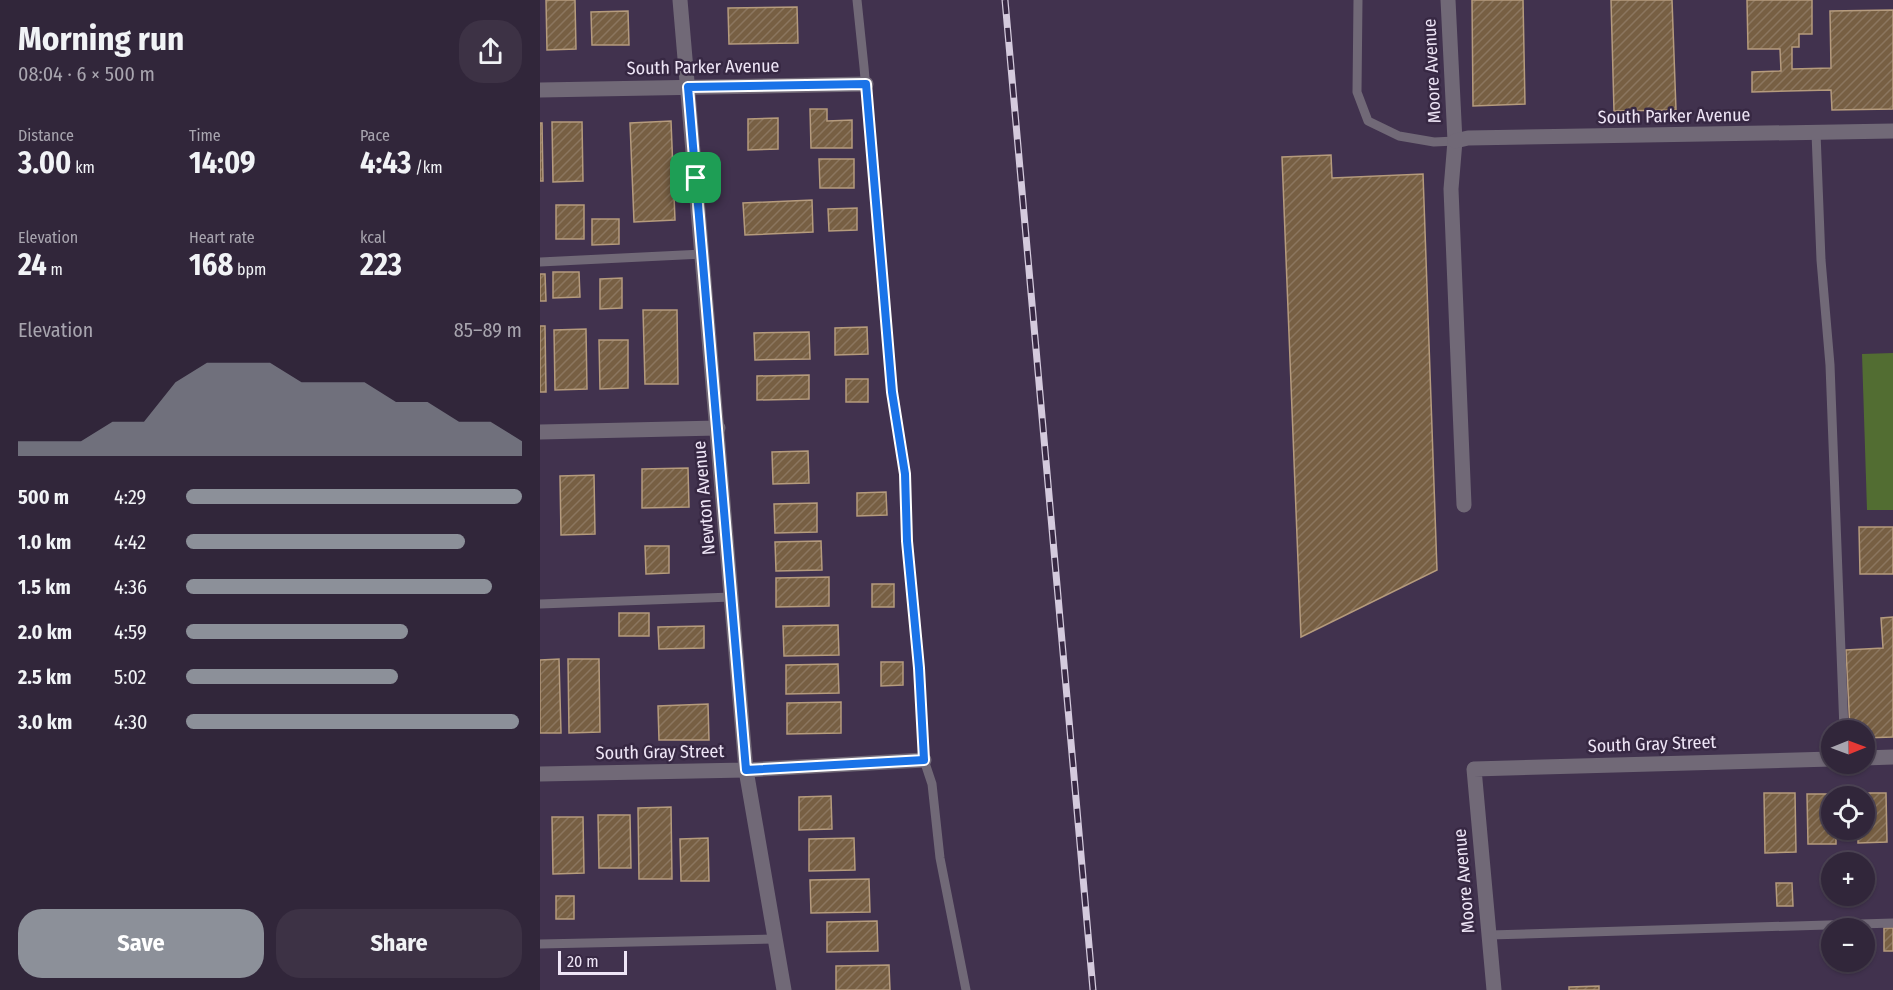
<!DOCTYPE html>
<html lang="en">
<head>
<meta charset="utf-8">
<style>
  body { margin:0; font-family:"Fira Sans Condensed",sans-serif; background:#3d3245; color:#f1f3f6; height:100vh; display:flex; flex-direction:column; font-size:22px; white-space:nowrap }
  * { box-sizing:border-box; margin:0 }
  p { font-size:20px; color:#a8a5af }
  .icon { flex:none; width:33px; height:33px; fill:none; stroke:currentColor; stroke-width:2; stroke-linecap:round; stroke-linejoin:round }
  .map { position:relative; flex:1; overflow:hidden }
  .panel { display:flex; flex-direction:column; background:#31263a; width:540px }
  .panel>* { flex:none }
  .needle { width:39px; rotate:89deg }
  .controls { position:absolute; left:1281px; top:720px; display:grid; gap:12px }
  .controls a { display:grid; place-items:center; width:54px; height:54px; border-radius:50%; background:#31263a; box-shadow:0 2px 4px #0004,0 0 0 2px #4c4354; font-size:30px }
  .scale { position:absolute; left:18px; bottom:15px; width:69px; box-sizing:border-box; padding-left:6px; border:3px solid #eee5f6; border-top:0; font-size:16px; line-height:21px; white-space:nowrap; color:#eee5f6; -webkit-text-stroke:4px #372843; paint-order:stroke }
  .pin { position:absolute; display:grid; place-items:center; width:51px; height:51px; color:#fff; margin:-26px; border-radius:12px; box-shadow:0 3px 9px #0006 }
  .round { display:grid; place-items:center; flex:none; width:63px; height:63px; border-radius:24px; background:#3d3245 }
  .head { display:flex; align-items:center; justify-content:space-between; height:102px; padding:0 18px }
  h1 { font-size:33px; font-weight:700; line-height:45px }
  .figures { display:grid; grid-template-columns:repeat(3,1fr); gap:9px; height:102px; padding:6px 18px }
  .figures div { display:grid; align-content:center }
  .figures b { font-size:30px; font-weight:700 }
  .figures small { font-size:16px; font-weight:400 }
  .figures p { font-size:16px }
  .chart { height:168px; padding:12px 18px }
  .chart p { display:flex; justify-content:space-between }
  .chart svg { width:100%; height:108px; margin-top:6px; fill:#8c9099; opacity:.7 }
  .action { display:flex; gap:12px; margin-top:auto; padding:12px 18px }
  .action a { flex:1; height:69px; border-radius:24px; background:#8c9099; color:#fff; font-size:24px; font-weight:700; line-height:69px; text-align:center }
  .action a+a { background:#3d3245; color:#f1f3f6 }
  ul { padding:0 18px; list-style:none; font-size:20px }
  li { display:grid; grid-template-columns:96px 72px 1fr; align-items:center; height:45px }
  li i { height:15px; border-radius:8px; background:#8c9099 }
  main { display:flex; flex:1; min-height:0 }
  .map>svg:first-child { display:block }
  .grass { fill:#526d32 }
  .building { fill:url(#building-hatch); stroke:#b59b7d; stroke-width:1.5 }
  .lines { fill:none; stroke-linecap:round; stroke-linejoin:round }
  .service { stroke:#716977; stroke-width:9 }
  .minor { stroke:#716977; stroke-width:15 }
  .rail-casing { stroke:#d4cadd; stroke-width:7 }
  .rail { stroke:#372843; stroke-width:4.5; stroke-dasharray:14; stroke-linecap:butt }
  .route-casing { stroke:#fff; stroke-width:12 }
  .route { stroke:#1a73e8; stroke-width:8 }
  .labels { text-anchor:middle; stroke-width:5; stroke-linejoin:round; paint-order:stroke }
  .street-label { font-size:18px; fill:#eee5f6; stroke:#372843 }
</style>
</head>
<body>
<main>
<section class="panel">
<div class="head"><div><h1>Morning run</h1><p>08:04 · 6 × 500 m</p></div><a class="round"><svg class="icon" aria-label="share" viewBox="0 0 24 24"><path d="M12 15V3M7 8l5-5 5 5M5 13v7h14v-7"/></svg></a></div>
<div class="figures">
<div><p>Distance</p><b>3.00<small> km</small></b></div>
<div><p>Time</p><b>14:09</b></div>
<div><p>Pace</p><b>4:43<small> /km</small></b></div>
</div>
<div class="figures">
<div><p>Elevation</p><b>24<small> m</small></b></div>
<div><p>Heart rate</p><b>168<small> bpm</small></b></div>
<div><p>kcal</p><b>223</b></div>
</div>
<div class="chart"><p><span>Elevation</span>85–89 m</p>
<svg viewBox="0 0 160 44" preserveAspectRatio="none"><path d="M0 44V38L10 38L20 38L30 30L40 30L50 14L60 6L70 6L80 6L90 14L100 14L110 14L120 22L130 22L140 30L150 30L160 38V44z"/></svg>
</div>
<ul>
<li><b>500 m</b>4:29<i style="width:100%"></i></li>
<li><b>1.0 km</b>4:42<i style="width:83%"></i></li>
<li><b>1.5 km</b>4:36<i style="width:91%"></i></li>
<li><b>2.0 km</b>4:59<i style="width:66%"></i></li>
<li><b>2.5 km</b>5:02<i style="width:63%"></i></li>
<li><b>3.0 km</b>4:30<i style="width:99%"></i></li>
</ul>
<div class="action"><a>Save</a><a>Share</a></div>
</section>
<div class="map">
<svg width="1353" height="990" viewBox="0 0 1353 990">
  <defs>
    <pattern id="building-hatch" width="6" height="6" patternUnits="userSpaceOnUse" patternTransform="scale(1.5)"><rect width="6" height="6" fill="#775f43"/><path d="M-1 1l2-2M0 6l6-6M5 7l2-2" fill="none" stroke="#8b765f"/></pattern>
  </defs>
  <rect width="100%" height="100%" fill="#41324e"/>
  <polygon class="grass" points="1353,353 1353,510 1327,510 1322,354"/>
  <g class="building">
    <polygon points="6,0 35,0 36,49 7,50"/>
    <polygon points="932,0 983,0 985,104 933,106"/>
    <polygon points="1071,0 1132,0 1136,110 1074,111"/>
    <polygon points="1207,0 1272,0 1272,34 1259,34 1259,47 1252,47 1252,69 1291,68 1290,11 1353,10 1353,109 1292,110 1291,90 1212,92 1212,72 1241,71 1240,49 1208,49"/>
    <polygon points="257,7 258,43 189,44 188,8"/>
    <polygon points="88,11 89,45 52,45 51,12"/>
    <polygon points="270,109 287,109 287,121 312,120 312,148 271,148"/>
    <polygon points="238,118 238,149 208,150 208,119"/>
    <polygon points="131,121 135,220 94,222 90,123"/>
    <polygon points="12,122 42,122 43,181 13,182"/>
    <polygon points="0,123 2,123 3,181 0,181"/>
    <polygon points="791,155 792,178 883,174 897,570 761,637 742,157"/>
    <polygon points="279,159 314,159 314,188 280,188"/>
    <polygon points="272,200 273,232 205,235 203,203"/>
    <rect x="16" y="205" width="28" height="34"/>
    <polygon points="317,208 317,230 289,231 288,209"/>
    <polygon points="52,219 79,219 79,244 52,245"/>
    <polygon points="13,272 39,272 40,297 13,298"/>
    <polygon points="0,274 5,274 6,301 0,301"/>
    <polygon points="82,278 82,308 60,309 60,279"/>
    <polygon points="103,310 137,310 138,384 105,384"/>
    <polygon points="0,326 5,326 6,392 0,392"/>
    <polygon points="327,327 328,354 295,355 295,328"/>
    <polygon points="46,329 47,389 15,390 14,330"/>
    <polygon points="269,332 270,359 215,360 214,333"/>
    <polygon points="59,340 88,340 88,388 60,389"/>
    <polygon points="269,375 269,399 217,400 217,376"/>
    <rect x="306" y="379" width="22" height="23"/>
    <polygon points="268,451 269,483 233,484 232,452"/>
    <polygon points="148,468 149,507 102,508 102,469"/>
    <polygon points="54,475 55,534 21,535 20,476"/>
    <polygon points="346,492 347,515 317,516 317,493"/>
    <polygon points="277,503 277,532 235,533 234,504"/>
    <polygon points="1319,527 1353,527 1353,574 1320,574"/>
    <polygon points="281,541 282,570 236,571 235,542"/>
    <polygon points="105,546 129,546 129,573 106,574"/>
    <polygon points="289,577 289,606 236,607 236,578"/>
    <rect x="332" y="584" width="22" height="23"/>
    <rect x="79" y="613" width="30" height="23"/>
    <polygon points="1353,617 1353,737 1324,738 1324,730 1310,730 1306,650 1343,648 1341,618"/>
    <polygon points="298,625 299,655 244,656 243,626"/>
    <polygon points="164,626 164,648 119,649 118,627"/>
    <polygon points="19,659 21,733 0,733 0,660"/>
    <polygon points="28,659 59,659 60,732 29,733"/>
    <polygon points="341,662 363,662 363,685 341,686"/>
    <polygon points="298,664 299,693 246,694 246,665"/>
    <polygon points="301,702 301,733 247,734 247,703"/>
    <polygon points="168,704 169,740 119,740 118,706"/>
    <polygon points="1224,793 1255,793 1256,852 1225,853"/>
    <polygon points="1317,793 1346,793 1347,842 1318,843 1318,830 1324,830 1324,796 1317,796"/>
    <polygon points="1267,794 1295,794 1295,796 1292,796 1292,830 1296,830 1296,844 1268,844"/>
    <polygon points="291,796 292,829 259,830 259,797"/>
    <polygon points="131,807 132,879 99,879 98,808"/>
    <polygon points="58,815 90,815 91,868 59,868"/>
    <polygon points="12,817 43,817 44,873 13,874"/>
    <polygon points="168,838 169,881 141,881 140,839"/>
    <polygon points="314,838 315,870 269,871 269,839"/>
    <polygon points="329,879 330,912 271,913 270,880"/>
    <polygon points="1236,883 1252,883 1253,906 1237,906"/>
    <rect x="16" y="896" width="18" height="23"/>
    <polygon points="337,921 338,951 287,952 287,922"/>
    <rect x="1344" y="928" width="9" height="23"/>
    <polygon points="349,965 350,990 296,990 296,966"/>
    <polygon points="1059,986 1059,990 1029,990 1029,987"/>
  </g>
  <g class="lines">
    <g class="service">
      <polyline points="317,0 324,67 352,392 365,474 367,541 379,668 384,760 392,784 400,858 426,990"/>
      <polyline points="818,0 817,92 828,121 859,136 894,142 915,141"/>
      <polyline points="1276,133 1281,260 1290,365 1304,730"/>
      <polyline points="0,262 163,254"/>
      <polyline points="0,604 192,597"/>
      <polyline points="949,935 1353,923"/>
      <polyline points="0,944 236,939"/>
    </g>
    <g class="minor">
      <polyline points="140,0 206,770 244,990"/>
      <polyline points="908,0 915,141 911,189 924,505"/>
      <polyline points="0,90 326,84"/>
      <polyline points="915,141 928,138 1353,131"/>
      <polyline points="0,432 178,428"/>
      <polyline points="1324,758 1353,757"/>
      <polyline points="0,774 206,770 384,760"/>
      <polyline points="954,990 934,769 1292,759"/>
    </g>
    <g class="rail-casing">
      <polyline id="rail" points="465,0 553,990"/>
    </g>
    <use href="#rail" class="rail"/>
  </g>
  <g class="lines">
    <g class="route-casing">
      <polygon id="route" points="326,84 352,392 365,474 367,541 379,668 384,760 206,770 148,87"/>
    </g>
    <use href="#route" class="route"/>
  </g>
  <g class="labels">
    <g class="street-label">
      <text transform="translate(163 67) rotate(-1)" y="6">South Parker Avenue</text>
      <text transform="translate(892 71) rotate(-93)" y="6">Moore Avenue</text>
      <text transform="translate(1134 116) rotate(-1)" y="6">South Parker Avenue</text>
      <text transform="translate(164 498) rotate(-95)" y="6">Newton Avenue</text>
      <text transform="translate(1112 744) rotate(-2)" y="6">South Gray Street</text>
      <text transform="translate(120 752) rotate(-1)" y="6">South Gray Street</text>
      <text transform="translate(924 881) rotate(-95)" y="6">Moore Avenue</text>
    </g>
  </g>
</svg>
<div class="controls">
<a><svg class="needle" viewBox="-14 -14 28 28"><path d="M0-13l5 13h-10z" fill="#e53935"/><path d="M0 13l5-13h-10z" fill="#a8a5af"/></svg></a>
<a><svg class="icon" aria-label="locate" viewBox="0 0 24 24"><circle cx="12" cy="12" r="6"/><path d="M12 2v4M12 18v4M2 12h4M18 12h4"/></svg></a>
<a>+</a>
<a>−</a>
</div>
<div class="scale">20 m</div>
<div class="pin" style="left:156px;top:178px;background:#1e9e55"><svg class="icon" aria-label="arrive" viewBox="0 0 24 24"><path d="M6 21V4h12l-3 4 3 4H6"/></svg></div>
</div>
</main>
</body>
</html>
